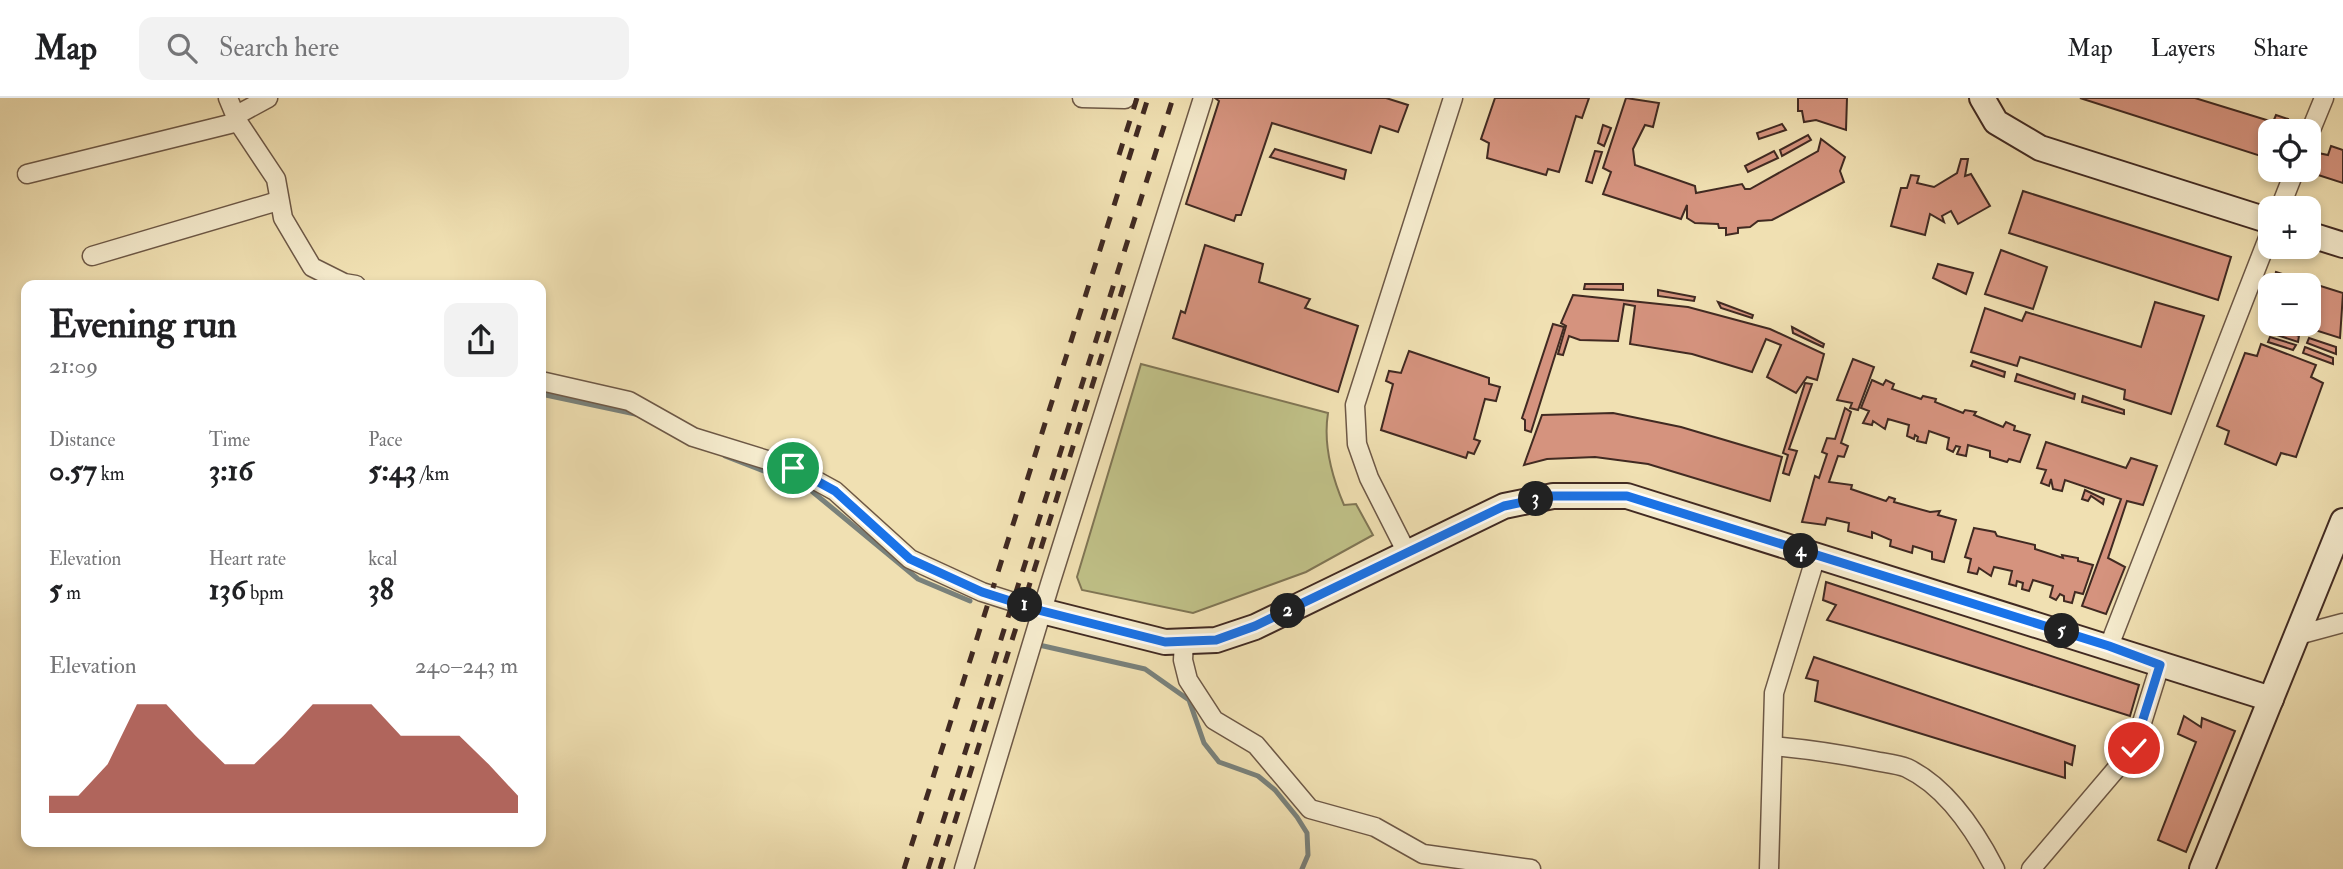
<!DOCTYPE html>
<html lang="en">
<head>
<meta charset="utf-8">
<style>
  body { margin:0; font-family:"IM FELL Double Pica",serif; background:#f2f2f2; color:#202124; height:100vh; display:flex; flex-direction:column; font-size:26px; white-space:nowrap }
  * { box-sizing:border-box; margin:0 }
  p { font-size:23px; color:#757577 }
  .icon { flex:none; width:38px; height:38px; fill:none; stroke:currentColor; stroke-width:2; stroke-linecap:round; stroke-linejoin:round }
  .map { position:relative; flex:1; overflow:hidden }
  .details { position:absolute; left:21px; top:182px; width:525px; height:567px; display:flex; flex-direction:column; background:#fff; border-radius:14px; box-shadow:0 4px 10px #0003 }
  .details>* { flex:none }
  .tools { position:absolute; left:2258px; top:21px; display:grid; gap:14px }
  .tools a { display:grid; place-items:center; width:63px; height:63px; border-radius:14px; background:#fff; box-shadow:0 4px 10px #0003; font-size:35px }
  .pin { position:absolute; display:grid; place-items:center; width:60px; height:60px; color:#fff; margin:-30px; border:4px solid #fff; border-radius:50%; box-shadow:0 2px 7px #0007 }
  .km { position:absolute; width:35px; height:35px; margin:-18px; border-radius:50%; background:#222; color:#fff; font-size:19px; line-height:35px; text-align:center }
  .round { display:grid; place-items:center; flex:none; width:74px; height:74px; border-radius:14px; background:#f2f2f2 }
  .head { display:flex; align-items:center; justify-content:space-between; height:119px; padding:0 28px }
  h1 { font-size:38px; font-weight:700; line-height:52px }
  .metrics { display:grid; grid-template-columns:repeat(3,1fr); gap:10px; height:119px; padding:7px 28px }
  .metrics div { display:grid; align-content:center }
  .metrics b { font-size:30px; font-weight:700 }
  .metrics small { font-size:19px; font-weight:400 }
  .metrics p { font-size:19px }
  .chart { height:196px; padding:14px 28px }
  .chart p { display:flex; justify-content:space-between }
  .chart svg { width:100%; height:126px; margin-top:7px; fill:#8f2418; opacity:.7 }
  header { display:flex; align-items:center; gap:42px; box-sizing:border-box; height:98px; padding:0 35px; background:#fff; border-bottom:2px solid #e0e0e0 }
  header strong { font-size:33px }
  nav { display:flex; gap:38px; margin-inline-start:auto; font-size:24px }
  .search { width:490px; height:63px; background:#f2f2f2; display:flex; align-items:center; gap:18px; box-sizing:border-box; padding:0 24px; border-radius:14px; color:#757577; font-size:26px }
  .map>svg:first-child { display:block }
  .green { fill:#c0c188; stroke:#807655; stroke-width:2 }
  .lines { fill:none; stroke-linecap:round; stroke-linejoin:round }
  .stream { stroke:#79817b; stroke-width:5 }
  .building { fill:#d5937e; stroke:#412a22; stroke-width:2 }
  .street-casing { stroke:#6d5846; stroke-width:21 }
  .secondary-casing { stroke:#412a22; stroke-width:28 }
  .street { stroke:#f5ebcd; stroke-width:18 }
  .secondary { stroke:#f5ebcd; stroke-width:24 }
  .rail { stroke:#412a22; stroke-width:5; stroke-dasharray:12 12; stroke-linecap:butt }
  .route-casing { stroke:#fff; stroke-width:14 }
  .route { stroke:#1a73e8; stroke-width:9 }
</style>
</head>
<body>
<header>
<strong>Map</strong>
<div class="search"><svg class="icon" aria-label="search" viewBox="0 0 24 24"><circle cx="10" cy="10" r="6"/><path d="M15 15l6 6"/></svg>Search here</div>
<nav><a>Map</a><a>Layers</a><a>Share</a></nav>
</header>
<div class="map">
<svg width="2343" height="771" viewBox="0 0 2343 771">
  <rect width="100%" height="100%" fill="#f0e0b2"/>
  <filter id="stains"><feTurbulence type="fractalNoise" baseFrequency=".00286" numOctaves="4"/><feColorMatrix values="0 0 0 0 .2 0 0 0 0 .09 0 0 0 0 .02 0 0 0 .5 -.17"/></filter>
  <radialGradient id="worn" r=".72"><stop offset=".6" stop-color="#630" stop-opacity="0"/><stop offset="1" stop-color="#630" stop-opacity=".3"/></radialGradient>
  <path class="green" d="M 1141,266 L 1328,315 C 1323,346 1332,379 1344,407 L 1356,406 L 1373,437 L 1306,474 L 1193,515 L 1082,492 L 1077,479 Z"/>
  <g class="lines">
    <g class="stream">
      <polyline points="541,296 640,317"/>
      <polyline points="725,358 808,390 918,481 970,503"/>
      <polyline points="1039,547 1145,571 1189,602 1204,645 1219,664 1258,678 1275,692 1297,719 1307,735 1308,757 1302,771"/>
    </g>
  </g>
  <g class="building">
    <polygon points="1215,0 1386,0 1408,7 1398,34 1380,28 1371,55 1272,25 1241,117 1236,117 1234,123 1186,106 1219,3"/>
    <polygon points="1495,0 1589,0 1582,20 1576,18 1559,74 1548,71 1546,77 1487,60 1489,45 1481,41"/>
    <polygon points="1626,0 1659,5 1653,29 1645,27 1633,51 1635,67 1695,88 1696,95 1742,86 1745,91 1750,91 1818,53 1821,41 1845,59 1840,73 1844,84 1772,122 1758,123 1750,129 1738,130 1738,135 1726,137 1726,130 1719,130 1718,126 1695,125 1687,120 1687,107 1681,121 1603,96 1611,74 1603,70"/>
    <polygon points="1798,0 1847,0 1846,32 1816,22 1804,24 1802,13 1798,13"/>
    <polygon points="2080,0 2195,0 2273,24 2276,17 2288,21 2285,33 2270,33 2270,61"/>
    <polygon points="1782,26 1786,32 1759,41 1757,35"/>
    <polygon points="1603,27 1611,30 1604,48 1598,45"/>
    <polygon points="1808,37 1811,42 1782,58 1780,52"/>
    <polygon points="2331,48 2343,52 2343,85 2312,75 2318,55 2328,57"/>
    <polygon points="1275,51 1346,72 1344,81 1270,59"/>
    <polygon points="1595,53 1602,54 1592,85 1586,83"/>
    <polygon points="1774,53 1778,60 1748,74 1745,68"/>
    <polygon points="1961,61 1968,61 1965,78 1971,76 1990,108 1958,126 1951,113 1942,118 1944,124 1930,116 1925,137 1891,128 1901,90 1907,90 1911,77 1919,78 1917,85 1934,89 1957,75"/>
    <polygon points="2023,93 2231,159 2218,202 2009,135"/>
    <polygon points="1205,147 1263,166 1259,184 1310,201 1305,210 1358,228 1338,294 1173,240 1181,213 1185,215"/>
    <polygon points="2001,152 2047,169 2033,211 1985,196"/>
    <polygon points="1938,166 1973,175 1966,196 1933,180"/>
    <polygon points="2276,174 2343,195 2340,240 2296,226 2308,226 2308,187 2273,187"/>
    <polygon points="1585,186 1623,186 1623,192 1584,191"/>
    <polygon points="1658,192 1695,199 1694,203 1658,198"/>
    <polygon points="1573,197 1688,209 1770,231 1824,256 1817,282 1807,279 1796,295 1767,279 1781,247 1766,241 1752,274 1692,256 1630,246 1635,208 1624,206 1618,243 1580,242 1569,238 1563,257 1558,256 1566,228 1561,225"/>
    <polygon points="1718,204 1753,217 1752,220 1721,210"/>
    <polygon points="2155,204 2204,218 2171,316 2124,301 2125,292 2020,259 2017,268 1971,254 1985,210 2022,223 2026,214 2141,249"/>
    <polygon points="1553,226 1564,229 1531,334 1525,332 1525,322 1522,320"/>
    <polygon points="2273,228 2299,238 2298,244 2271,235"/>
    <polygon points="1792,229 1824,246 1823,249 1793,235"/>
    <polygon points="2270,239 2296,247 2293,252 2268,244"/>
    <polygon points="2309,240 2336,249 2336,256 2307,245"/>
    <polygon points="2261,246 2316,267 2311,279 2323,285 2296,359 2281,355 2276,367 2225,346 2229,333 2217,328 2245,255 2257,258"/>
    <polygon points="2305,249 2333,260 2333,266 2303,255"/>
    <polygon points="1409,253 1489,280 1489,286 1500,289 1496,303 1485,301 1474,341 1480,343 1474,356 1468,354 1466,360 1381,332 1393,286 1386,283 1389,273 1401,275"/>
    <polygon points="1853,261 1874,269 1858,312 1850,310 1852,305 1837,302"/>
    <polygon points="1973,263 2005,274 2004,279 1971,268"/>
    <polygon points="2017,276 2075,296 2074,301 2015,283"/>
    <polygon points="1872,282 1883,287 1886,282 1894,286 1892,291 1921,301 1923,298 1936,301 1935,304 1963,315 1965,312 1976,314 1974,317 2003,329 2006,324 2015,328 2014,332 2030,337 2020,364 2009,361 2007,364 1990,359 1990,353 1968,347 1966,358 1957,356 1960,349 1956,348 1953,354 1947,351 1949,340 1929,333 1926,345 1917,343 1918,339 1915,337 1914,341 1907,338 1909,327 1888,321 1885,331 1873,323 1872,327 1863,325 1869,313 1861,310"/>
    <polygon points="1805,285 1812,286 1789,351 1797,353 1789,377 1783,375 1788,357 1783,355"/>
    <polygon points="2083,298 2124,312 2124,316 2082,304"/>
    <polygon points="1845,310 1851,314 1841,345 1848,348 1844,359 1838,358 1829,384 1852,387 1851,391 1886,403 1889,399 1895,401 1894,404 1930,414 1940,413 1938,417 1956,422 1944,464 1932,461 1932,454 1913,448 1912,455 1890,448 1891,442 1872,434 1872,440 1848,433 1849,425 1827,420 1825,427 1802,424 1815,378 1819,380 1827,356 1822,354 1827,340 1835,341"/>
    <polygon points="1613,315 1681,329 1782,359 1770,403 1648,366 1595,359 1547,361 1524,367 1542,317"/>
    <polygon points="2046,344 2126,370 2131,360 2157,368 2143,407 2127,403 2108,460 2125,469 2106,516 2082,508 2121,401 2065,382 2062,393 2053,391 2051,381 2049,388 2041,385 2046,372 2037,370"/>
    <polygon points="2085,392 2104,401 2103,406 2091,398 2088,403 2082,401"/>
    <polygon points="1974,430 1995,434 1997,438 2035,447 2035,451 2063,460 2062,457 2078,460 2078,463 2093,467 2083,496 2075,494 2072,505 2064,503 2064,498 2060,496 2056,502 2050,499 2053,488 2033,482 2029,493 2022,491 2023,485 2017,483 2016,488 2009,486 2012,473 1994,469 1991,478 1979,470 1977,476 1968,474 1971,461 1965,459"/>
    <polygon points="1826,484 2139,587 2130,618 1827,522 1836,507 1823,502"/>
    <polygon points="1814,559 2075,648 2072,667 2065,664 2065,680 1815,603 1818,583 1806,580"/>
    <polygon points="2184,618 2201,629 2202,620 2235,633 2186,754 2158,742 2196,644 2178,636"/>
  </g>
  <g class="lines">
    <g class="street-casing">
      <g id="street">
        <polyline points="228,0 238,24 276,81 283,120 312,169 344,185 356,187"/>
        <polyline points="1082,0 1125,1"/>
        <polyline points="235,18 268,0"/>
        <polyline points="2308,39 2324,0"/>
        <polyline points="27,76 238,24"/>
        <polyline points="2280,110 2295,72"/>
        <polyline points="92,158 278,103"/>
        <polyline points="541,283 629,303 693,339 793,370 835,393 910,461 982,494 1042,513"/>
        <polyline points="1406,453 1369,380 1357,346 1355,307 1453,0"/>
        <polyline points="2298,537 2343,525"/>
        <polyline points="1184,543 1183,562 1188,582 1214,622 1256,647 1310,711 1375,729 1423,756 1531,771"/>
        <polyline points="2109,548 2270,135"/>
        <path d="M 1773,648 C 1808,651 1841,656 1875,663 C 1885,665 1898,666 1907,670 C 1947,689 1976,734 1995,771"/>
        <polyline points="964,771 1050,486 1203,0"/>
        <polyline points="1769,771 1774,595 1816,458"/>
        <polyline points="2031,771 2134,650 2160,567"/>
      </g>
    </g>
    <g class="secondary-casing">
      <g id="secondary">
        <polyline points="1982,0 1996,24 2040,50 2270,123"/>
        <polyline points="2308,136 2343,147"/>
        <polyline points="1042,513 1165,544 1216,542 1255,529 1504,408 1553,398 1627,398 2271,601"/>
        <polyline points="2202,771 2343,423"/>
      </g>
    </g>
    <use href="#street" class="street"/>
    <use href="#secondary" class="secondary"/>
    <g class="rail">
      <polyline points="1119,57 1137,0"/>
      <polyline points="904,771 1148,0"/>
      <polyline points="928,771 1173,0"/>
      <polyline points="940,771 1127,177"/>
    </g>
  </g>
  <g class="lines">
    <g class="route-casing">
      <polyline id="route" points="793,370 835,393 910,461 982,494 1042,513 1165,544 1216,542 1255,528 1504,408 1553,398 1627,398 2109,548 2160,567 2134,650"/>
    </g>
    <use href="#route" class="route"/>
  </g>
  <rect width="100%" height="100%" filter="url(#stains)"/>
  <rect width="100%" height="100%" fill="url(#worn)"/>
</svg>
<div class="tools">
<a><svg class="icon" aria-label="locate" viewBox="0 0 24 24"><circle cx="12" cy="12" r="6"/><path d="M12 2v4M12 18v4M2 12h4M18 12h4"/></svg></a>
<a>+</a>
<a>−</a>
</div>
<div class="pin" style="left:793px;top:370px;background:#1e9e55"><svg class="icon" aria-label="arrive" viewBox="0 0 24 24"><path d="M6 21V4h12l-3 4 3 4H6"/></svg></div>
<div class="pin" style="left:2134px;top:650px;background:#d93025"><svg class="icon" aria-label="check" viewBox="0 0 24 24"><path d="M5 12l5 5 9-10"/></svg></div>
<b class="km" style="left:1025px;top:507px">1</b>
<b class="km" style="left:1288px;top:513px">2</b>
<b class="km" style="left:1536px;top:401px">3</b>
<b class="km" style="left:1801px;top:453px">4</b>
<b class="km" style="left:2062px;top:533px">5</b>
<section class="details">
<div class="head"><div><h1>Evening run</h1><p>21:09</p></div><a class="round"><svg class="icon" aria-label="share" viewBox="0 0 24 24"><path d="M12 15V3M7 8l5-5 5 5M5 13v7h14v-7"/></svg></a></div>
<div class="metrics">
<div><p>Distance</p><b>0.57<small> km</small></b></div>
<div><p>Time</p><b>3:16</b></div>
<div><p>Pace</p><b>5:43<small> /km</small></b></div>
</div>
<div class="metrics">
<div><p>Elevation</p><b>5<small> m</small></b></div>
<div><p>Heart rate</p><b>136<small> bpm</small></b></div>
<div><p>kcal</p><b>38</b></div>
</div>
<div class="chart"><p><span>Elevation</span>240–243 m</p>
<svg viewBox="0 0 160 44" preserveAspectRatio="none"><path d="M0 44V38L10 38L20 27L30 6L40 6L50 17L60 27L70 27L80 17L90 6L100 6L110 6L120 17L130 17L140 17L150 27L160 38V44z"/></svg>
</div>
</section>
</div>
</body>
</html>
